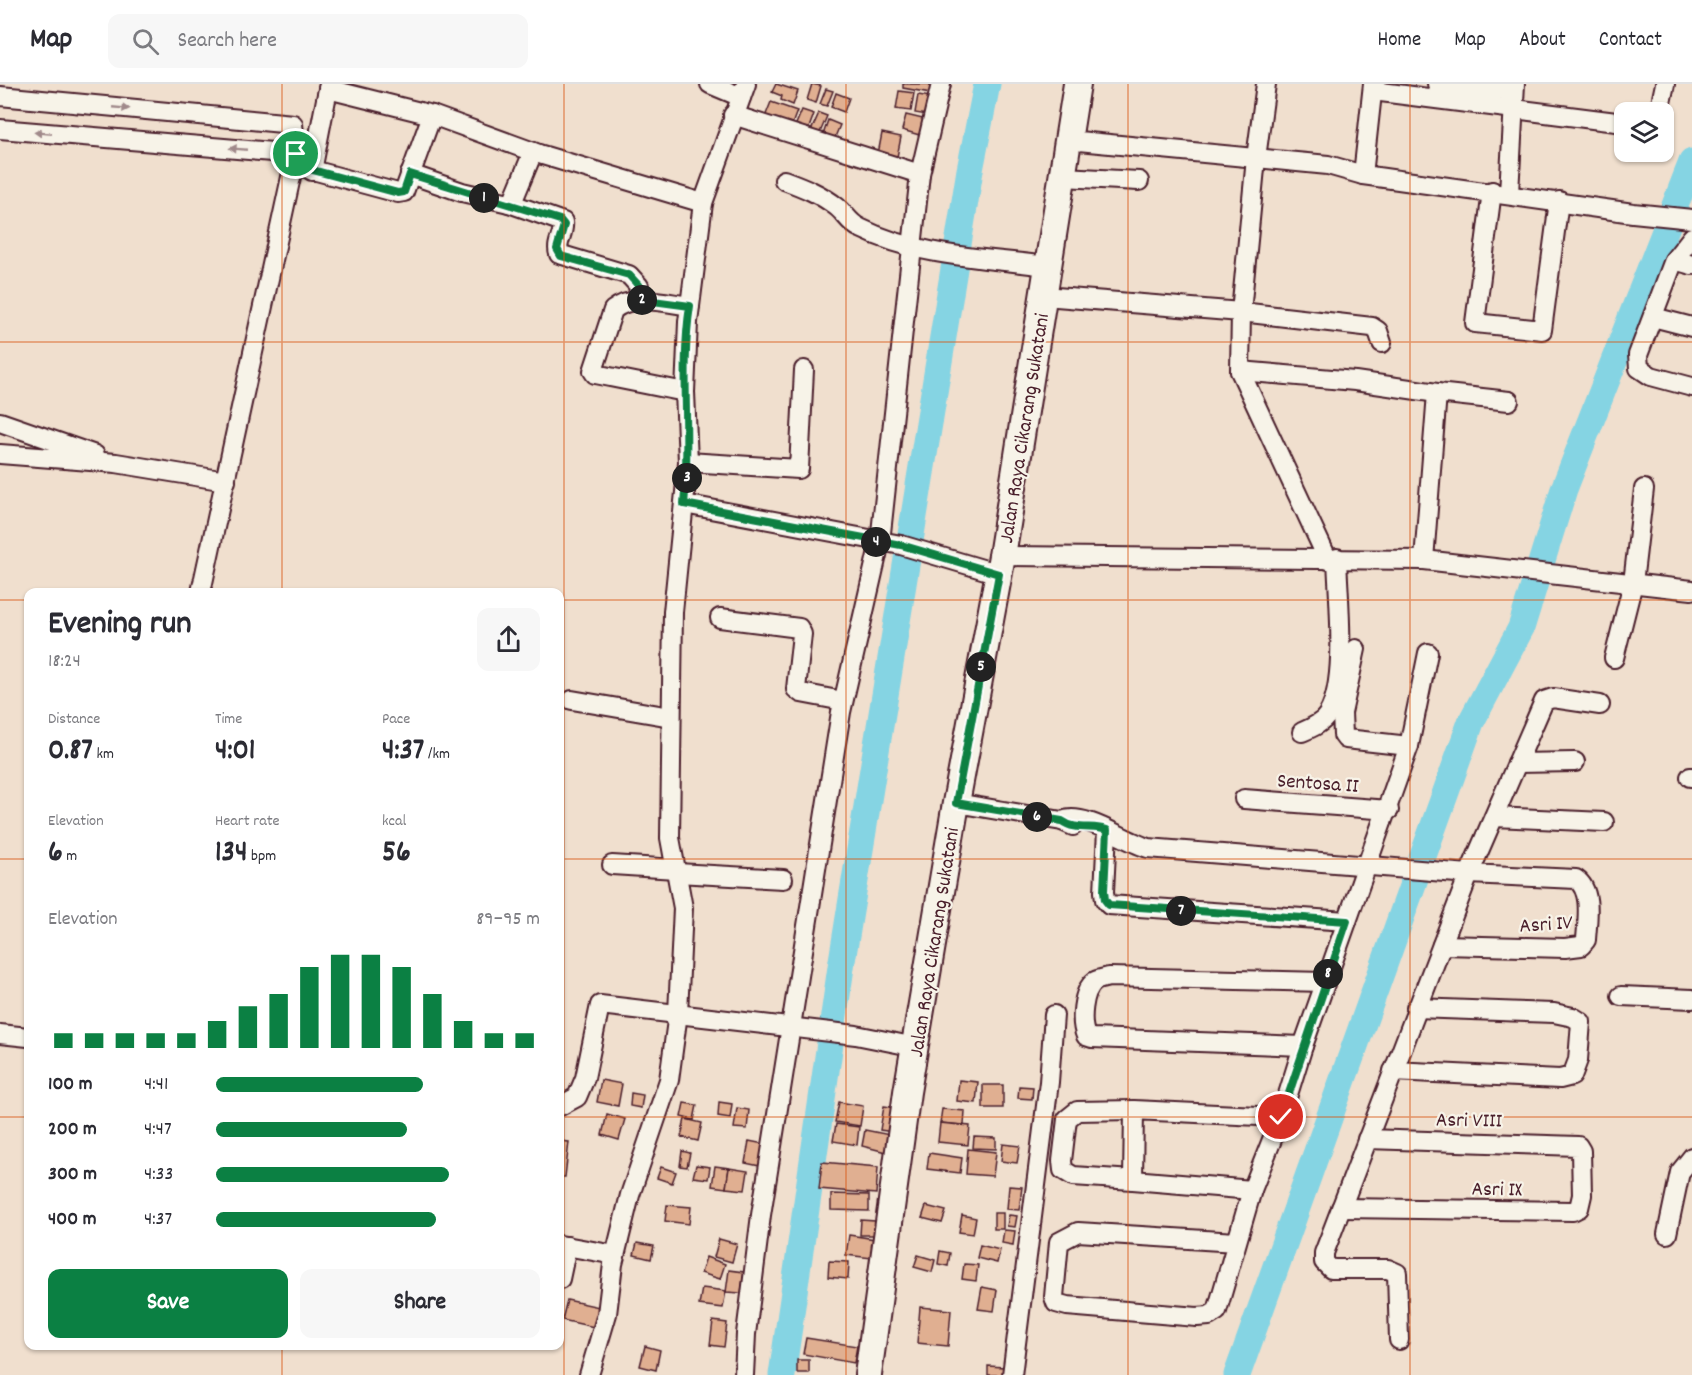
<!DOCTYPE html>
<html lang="en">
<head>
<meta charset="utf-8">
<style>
  body { margin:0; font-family:Dekko,sans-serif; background:#f7f7f7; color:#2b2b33; height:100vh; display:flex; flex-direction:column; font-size:22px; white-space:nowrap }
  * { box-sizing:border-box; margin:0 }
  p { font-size:20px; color:#7c7c81 }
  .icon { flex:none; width:33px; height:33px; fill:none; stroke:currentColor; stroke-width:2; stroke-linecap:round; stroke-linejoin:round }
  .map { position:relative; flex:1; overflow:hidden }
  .details { position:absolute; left:24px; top:504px; width:540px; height:762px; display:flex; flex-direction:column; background:#fff; border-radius:12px; box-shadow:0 2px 4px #0004 }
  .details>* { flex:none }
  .controls { position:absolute; left:1614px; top:18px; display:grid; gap:12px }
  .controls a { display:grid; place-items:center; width:60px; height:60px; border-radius:12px; background:#fff; box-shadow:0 2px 4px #0004; font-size:30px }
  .pin { position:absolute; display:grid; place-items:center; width:51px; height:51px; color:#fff; margin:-26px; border:3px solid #fff; border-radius:50%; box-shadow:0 2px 6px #0007 }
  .km { position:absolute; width:30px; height:30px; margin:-15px; border-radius:50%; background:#222; color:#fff; font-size:16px; line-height:30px; text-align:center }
  .round { display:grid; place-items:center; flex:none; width:63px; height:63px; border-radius:12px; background:#f7f7f7 }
  .headline { display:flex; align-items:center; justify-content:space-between; height:102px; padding:0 24px }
  h1 { font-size:33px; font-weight:700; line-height:45px }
  .figures { display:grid; grid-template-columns:repeat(3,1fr); gap:9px; height:102px; padding:6px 24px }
  .figures div { display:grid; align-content:center }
  .figures b { font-size:30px; font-weight:700 }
  .figures small { font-size:16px; font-weight:400 }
  .figures p { font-size:16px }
  .chart { height:168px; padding:12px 24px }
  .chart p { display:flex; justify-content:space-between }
  .chart svg { width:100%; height:108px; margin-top:6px; stroke:#0b8043; stroke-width:6 }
  .action { display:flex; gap:12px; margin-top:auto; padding:12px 24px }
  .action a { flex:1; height:69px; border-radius:12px; background:#0b8043; color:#fff; font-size:24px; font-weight:700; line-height:69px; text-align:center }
  .action a+a { background:#f7f7f7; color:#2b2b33 }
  ul { padding:0 24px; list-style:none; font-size:20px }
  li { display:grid; grid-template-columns:96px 72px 1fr; align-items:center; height:45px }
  li i { height:15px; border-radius:8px; background:#0b8043 }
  header { display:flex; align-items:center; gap:36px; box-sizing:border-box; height:84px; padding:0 30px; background:#fff; border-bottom:2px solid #e1e1e2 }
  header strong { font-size:28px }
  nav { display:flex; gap:33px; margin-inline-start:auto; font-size:21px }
  .search { width:420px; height:54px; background:#f7f7f7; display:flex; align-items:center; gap:15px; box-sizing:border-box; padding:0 21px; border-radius:12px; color:#7c7c81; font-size:22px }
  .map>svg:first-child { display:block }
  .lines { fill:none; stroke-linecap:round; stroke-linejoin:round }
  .river { stroke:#85d4e3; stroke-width:27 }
  .building { fill:#e0af91; stroke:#4a1f2b; stroke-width:1.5 }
  .street-casing { stroke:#4a1f2b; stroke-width:22 }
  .secondary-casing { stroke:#4a1f2b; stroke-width:30 }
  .street { stroke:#f7f3e8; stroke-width:18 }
  .secondary { stroke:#f7f3e8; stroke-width:26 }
  .oneway { fill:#a0898a }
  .route-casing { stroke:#fff; stroke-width:12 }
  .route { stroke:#0b8043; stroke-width:8 }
  .grid { fill:none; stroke:#d8530f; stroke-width:1.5; stroke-opacity:0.55 }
  .labels { text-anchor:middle; stroke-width:4.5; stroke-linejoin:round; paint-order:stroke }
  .street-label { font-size:21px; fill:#4a1f2b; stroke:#f7f3e8 }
</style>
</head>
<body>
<header>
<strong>Map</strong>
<div class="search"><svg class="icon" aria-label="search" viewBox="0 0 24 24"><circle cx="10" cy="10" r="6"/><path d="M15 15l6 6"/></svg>Search here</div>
<nav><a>Home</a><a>Map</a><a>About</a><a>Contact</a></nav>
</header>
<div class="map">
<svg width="1692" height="1291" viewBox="0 0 1692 1291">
  <rect width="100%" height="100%" fill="#f0dfce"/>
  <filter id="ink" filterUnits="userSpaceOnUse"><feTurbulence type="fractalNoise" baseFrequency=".0167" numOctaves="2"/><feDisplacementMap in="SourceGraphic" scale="12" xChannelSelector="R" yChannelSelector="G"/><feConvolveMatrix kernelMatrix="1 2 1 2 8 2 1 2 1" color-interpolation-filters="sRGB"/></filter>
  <g filter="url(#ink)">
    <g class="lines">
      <g class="river">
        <polyline points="782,1291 841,883 970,86 987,0"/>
        <polyline points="1237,1291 1471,638 1521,544 1564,405 1692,78"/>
      </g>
    </g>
    <g class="building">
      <polygon points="776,0 798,7 793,21 781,16 782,12 772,8"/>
      <polygon points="812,0 821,2 816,19 807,16"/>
      <polygon points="903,0 932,0 931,9 903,4"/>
      <polygon points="826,5 833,7 827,22 820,20"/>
      <polygon points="899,7 914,9 911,27 896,25"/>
      <polygon points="836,9 849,14 844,28 831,23"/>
      <polygon points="918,11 931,13 927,31 915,29"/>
      <polygon points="771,18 797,27 791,43 765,33"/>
      <polygon points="802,26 814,30 807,49 794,45"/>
      <polygon points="819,29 827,32 819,51 811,47"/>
      <polygon points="906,31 927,36 923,52 902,46"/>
      <polygon points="828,36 840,41 833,58 822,54"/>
      <polygon points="882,49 901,53 897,73 878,70"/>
      <polygon points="601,996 622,1000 618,1022 597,1018"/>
      <polygon points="959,996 978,998 976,1019 957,1017"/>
      <rect x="983" y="1001" width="20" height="23"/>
      <polygon points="1019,1002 1033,1003 1032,1015 1018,1014"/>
      <polygon points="631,1009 643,1011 641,1024 630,1022"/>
      <polygon points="719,1018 732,1020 730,1034 718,1032"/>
      <polygon points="839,1018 863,1022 860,1042 835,1038"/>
      <polygon points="684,1019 697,1021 694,1036 681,1033"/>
      <polygon points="884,1022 897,1024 893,1048 880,1046"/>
      <polygon points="737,1024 749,1026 747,1045 734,1044"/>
      <polygon points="942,1025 965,1027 964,1041 940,1039"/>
      <polygon points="607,1030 625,1035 619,1056 602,1051"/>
      <polygon points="685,1035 702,1039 698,1057 681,1053"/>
      <polygon points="940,1039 970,1042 968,1061 938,1058"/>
      <polygon points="836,1040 859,1043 857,1061 833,1057"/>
      <polygon points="865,1046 890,1051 886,1068 862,1062"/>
      <polygon points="974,1053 996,1054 996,1065 973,1064"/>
      <polygon points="560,1057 569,1058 565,1093 560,1093"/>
      <polygon points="749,1057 764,1060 760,1082 745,1079"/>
      <polygon points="1003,1060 1020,1062 1017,1079 1001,1077"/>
      <polygon points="968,1065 996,1068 993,1092 966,1090"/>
      <polygon points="682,1067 690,1069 687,1083 680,1082"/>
      <polygon points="929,1069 962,1074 960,1089 927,1085"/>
      <polygon points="822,1078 878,1083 876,1110 819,1105"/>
      <polygon points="696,1081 710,1083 708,1095 693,1093"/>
      <polygon points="715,1082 729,1084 726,1104 712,1102"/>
      <polygon points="661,1083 676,1088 672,1099 657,1094"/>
      <polygon points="729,1084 748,1087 745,1106 726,1104"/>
      <polygon points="1009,1102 1022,1103 1019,1126 1007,1125"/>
      <polygon points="831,1110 869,1111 869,1127 831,1126"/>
      <polygon points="667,1121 691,1123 689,1140 665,1137"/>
      <polygon points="926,1122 946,1127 942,1139 922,1134"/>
      <rect x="994" y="1129" width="9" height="16"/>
      <polygon points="962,1131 976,1134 973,1150 959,1148"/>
      <polygon points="1009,1131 1017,1132 1015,1143 1007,1142"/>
      <polygon points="861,1136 875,1137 874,1151 860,1151"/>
      <polygon points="1004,1146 1015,1147 1013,1161 1002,1159"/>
      <polygon points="849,1151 875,1155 872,1174 846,1171"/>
      <polygon points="719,1155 737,1160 732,1178 714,1173"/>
      <polygon points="637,1159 654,1162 651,1175 634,1171"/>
      <polygon points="980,1161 1000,1166 997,1179 977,1174"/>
      <polygon points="940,1167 950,1169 948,1182 938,1180"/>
      <polygon points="918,1171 935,1176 932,1188 914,1183"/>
      <polygon points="706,1173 725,1180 720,1195 701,1189"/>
      <polygon points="829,1177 849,1178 848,1195 828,1193"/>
      <polygon points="964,1180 978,1181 976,1197 962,1195"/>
      <polygon points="729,1186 744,1188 741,1209 726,1208"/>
      <polygon points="982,1203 997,1206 994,1227 978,1225"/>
      <polygon points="702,1204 726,1207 723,1224 699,1221"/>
      <polygon points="567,1216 604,1224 599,1244 562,1236"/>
      <polygon points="920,1223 951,1226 948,1262 917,1259"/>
      <polygon points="713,1237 727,1239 724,1263 710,1261"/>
      <polygon points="806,1254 857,1262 854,1279 803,1270"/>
      <polygon points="645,1262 660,1266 656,1286 640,1282"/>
      <rect x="797" y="1276" width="12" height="13"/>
      <polygon points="988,1282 1004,1283 1004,1291 988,1291"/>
    </g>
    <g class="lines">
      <g class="street-casing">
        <g id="street">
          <polyline points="710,0 741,13"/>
          <polyline points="1266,0 1256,74 1241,228 1240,287 1328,476"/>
          <polyline points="1437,0 1514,7"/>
          <polyline points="328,5 432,31 539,70 703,119"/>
          <polyline points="1373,7 1624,39"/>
          <polyline points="0,12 293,40 296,70 201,508"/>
          <polyline points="1659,28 1665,0"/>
          <polyline points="733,31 920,90"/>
          <polyline points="0,45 296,70"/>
          <polyline points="1068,56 1328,81 1363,91 1633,129 1692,135"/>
          <polyline points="294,81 398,109 404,108 432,31"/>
          <polyline points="312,87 329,0"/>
          <polyline points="410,90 462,108 509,119 514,114 533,68"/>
          <polyline points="1363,91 1373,0"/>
          <polyline points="1063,93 1139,97"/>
          <path d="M 784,96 C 803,103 821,110 837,123 C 846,130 849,139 860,144 C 918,173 986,174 1049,182"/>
          <polyline points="1492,107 1475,239 1542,246 1559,117"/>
          <polyline points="1509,109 1515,0"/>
          <path d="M 509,119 L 563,138 C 565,149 555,159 559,170 L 629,191 L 639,202 L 638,215"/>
          <polyline points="1692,153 1674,176 1638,271 1639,284 1651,292 1692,303"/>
          <polyline points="1674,176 1692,181"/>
          <polyline points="1044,212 1241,228 1372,243 1378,247 1382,259"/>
          <polyline points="1653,233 1692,243"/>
          <polyline points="1240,287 1355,297 1437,309"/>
          <path d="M 685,308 L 595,290 L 593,287 L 613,226 C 634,209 665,219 690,222"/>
          <polyline points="0,338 95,371"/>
          <polyline points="0,370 116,379 226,397"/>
          <polyline points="688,378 799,385 804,286"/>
          <polyline points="684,420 901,461 999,490"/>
          <polyline points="1002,472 1424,476 1692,506"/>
          <polyline points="1424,476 1437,309 1509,317"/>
          <polyline points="720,534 799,544 802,550 796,605 801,609 843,617"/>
          <polyline points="1356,565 1342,629 1343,651 1346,655 1409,662"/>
          <polyline points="1614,574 1633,499 1644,405"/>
          <polyline points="572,616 671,633"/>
          <path d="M 1302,648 C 1311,644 1323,639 1328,630 C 1348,597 1338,514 1337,474"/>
          <polyline points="1517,679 1575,678"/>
          <polyline points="1690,693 1692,693"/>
          <polyline points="1244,715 1389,726"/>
          <polyline points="956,719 1062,737 1073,742"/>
          <polyline points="1494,733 1604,738"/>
          <path d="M 1062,737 C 1084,727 1126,758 1148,764 L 1469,790 L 1324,1169 L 1324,1178 L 1331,1185 L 1388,1185 L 1397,1189 L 1399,1256"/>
          <polyline points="1107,746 1104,808 1105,816 1109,821 1347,837"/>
          <polyline points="612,781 676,785"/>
          <polyline points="677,789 783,795"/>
          <path d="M 1442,861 L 1565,864 L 1581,862 L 1586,856 C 1587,837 1593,807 1576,795 L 1469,790 L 1544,617 L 1553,614 L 1600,621"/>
          <polyline points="1621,912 1692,915"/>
          <polyline points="0,950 28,953"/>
          <path d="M 1303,962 L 1092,954 L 1086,952 C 1080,938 1082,907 1095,897 C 1099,895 1105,894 1109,893 L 1325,898"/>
          <polyline points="1393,987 1560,995 1572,992 1578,976 1581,938 1573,933 1554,929 1416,924"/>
          <polyline points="560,1022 577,1013 585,994 600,921 856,951 916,963"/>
          <polyline points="1134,1026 1133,1096 1073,1092 1063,1086 1062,1077 1067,1035 1077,1027 1134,1026 1281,1033"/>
          <polyline points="1133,1096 1252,1106"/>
          <polyline points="1341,1124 1573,1127 1579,1124 1582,1111 1581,1067 1578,1062 1367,1055"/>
          <polyline points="1667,1150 1680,1088 1692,1073"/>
          <polyline points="1236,1158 1078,1148 1059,1158 1054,1213 1056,1219 1067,1222 1197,1233 1209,1232 1217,1227 1252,1106 1281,1033 1303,962 1409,662 1428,569"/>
          <polyline points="560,1161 615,1171"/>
          <polyline points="560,1195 567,1162"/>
          <polyline points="589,1291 607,1230 613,1180 630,1111 669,996 678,929 683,824 670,754 673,528 688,378 685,308 688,238 703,119 746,0"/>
          <polyline points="744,1291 746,1250 761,1131 841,628 880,458 920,90 941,0"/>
          <polyline points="1012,1291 1049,998 1054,931"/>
        </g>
      </g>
      <g class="secondary-casing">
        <polyline id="secondary" points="868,1291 907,1008 956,719 1002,472 1077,0"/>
      </g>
      <use href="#street" class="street"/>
      <use href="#secondary" class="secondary"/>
    </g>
    <defs><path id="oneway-solid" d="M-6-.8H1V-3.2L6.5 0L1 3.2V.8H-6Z" transform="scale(1.5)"/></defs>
    <g class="oneway">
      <use href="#oneway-solid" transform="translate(121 24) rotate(5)"/>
      <use href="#oneway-solid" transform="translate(43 49) rotate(-175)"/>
      <use href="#oneway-solid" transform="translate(238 65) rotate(-175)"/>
    </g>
  </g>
  <g class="lines" filter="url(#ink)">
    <g class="route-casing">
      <path id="route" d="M 296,70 L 294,81 L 398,109 L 404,108 L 410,90 L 560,136 L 564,141 L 557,165 L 561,172 L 629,191 L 639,202 L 638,215 L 690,222 C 680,288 691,354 684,420 L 901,461 L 999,490 L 956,719 L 1062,737 C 1075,747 1093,741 1107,746 L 1104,807 L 1105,816 L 1109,821 L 1347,837 L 1281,1033"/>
    </g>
    <use href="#route" class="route"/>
  </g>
  <path class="grid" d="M 282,0 L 282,508M 564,0 L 564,1291M 846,0 L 846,1291M 1128,0 L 1128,1291M 1410,0 L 1410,1291M 0,258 L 1692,258M 0,516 L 28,516M 560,516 L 1692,516M 0,775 L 28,775M 560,775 L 1692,775M 0,1033 L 28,1033M 560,1033 L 1692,1033M 282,1262 L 282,1291"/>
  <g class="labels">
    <g class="street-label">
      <text transform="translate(1023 344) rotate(-81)" y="7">Jalan Raya Cikarang Sukatani</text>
      <text transform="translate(1318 698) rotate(4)" y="7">Sentosa II</text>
      <text transform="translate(1546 839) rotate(-4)" y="7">Asri IV</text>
      <text transform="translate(933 858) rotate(-81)" y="7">Jalan Raya Cikarang Sukatani</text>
      <text transform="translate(1469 1035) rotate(1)" y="7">Asri VIII</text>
      <text transform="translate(1497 1104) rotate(1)" y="7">Asri IX</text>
    </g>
  </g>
</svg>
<div class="controls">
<a><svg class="icon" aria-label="layers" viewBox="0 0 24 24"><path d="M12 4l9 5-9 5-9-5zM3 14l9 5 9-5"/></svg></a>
</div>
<div class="pin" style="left:296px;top:70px;background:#1e9e55"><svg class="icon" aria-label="arrive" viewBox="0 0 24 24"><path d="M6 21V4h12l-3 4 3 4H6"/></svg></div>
<div class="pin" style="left:1281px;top:1033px;background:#d93025"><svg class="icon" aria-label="check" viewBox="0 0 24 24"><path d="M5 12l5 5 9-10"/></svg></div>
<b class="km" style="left:484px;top:114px">1</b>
<b class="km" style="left:642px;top:216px">2</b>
<b class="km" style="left:687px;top:394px">3</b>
<b class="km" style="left:876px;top:458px">4</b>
<b class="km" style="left:981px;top:583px">5</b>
<b class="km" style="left:1037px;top:733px">6</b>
<b class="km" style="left:1181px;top:827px">7</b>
<b class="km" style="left:1328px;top:890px">8</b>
<section class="details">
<div class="headline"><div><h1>Evening run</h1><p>18:24</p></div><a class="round"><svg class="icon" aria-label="share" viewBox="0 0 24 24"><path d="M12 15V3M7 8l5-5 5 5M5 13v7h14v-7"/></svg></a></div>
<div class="figures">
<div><p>Distance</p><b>0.87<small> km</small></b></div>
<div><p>Time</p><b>4:01</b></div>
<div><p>Pace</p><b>4:37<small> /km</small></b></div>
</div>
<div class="figures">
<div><p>Elevation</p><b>6<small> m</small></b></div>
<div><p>Heart rate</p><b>134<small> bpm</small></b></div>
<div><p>kcal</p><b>56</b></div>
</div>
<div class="chart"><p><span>Elevation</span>89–95 m</p>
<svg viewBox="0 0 160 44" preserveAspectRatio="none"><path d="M5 44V38M15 44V38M25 44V38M35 44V38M45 44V38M55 44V33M65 44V27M75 44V22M85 44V11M95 44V6M105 44V6M115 44V11M125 44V22M135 44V33M145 44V38M155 44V38"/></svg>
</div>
<ul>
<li><b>100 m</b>4:41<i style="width:64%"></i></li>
<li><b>200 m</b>4:47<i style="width:59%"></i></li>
<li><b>300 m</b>4:33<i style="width:72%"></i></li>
<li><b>400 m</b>4:37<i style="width:68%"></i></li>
</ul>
<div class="action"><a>Save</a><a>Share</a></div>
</section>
</div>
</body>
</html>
